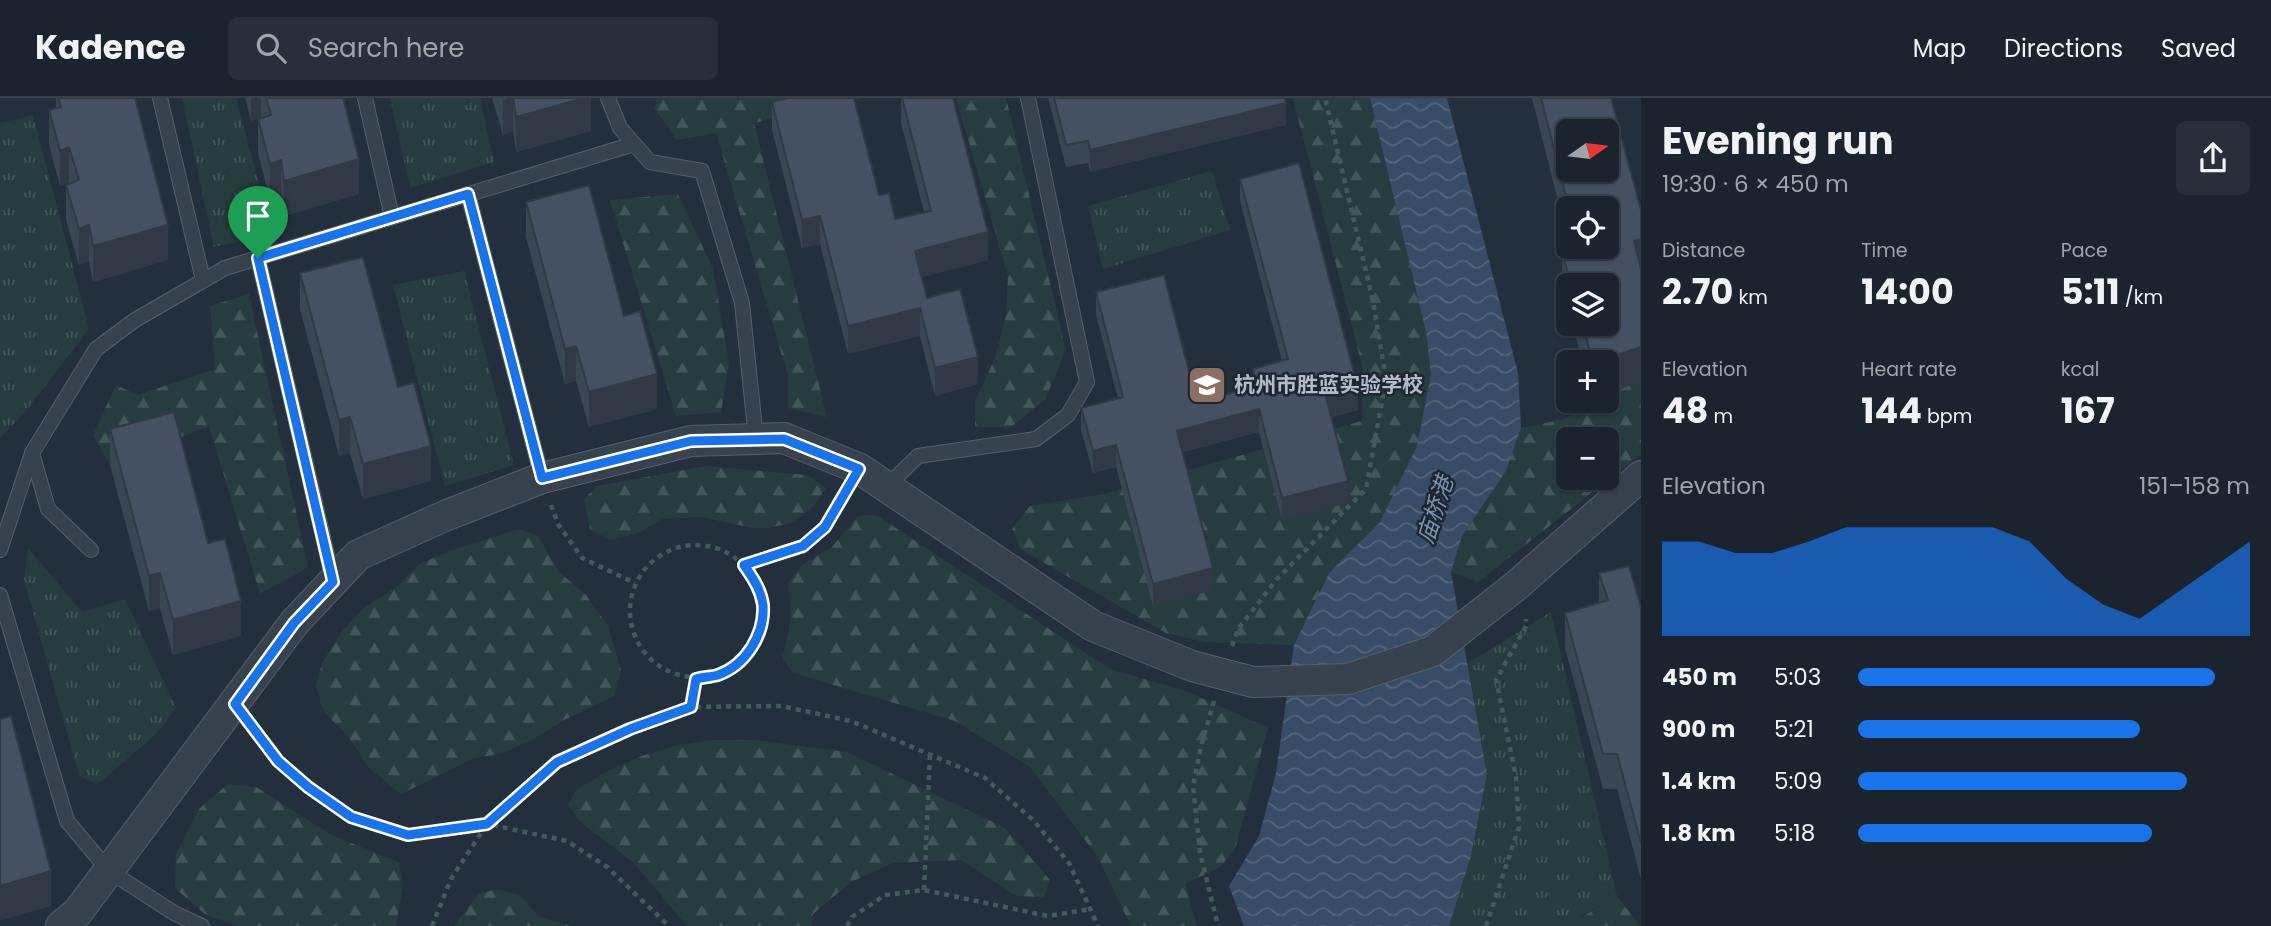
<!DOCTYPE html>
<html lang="en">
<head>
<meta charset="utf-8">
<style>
  body { margin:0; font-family:Poppins,"Noto Sans SC",sans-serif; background:#282f3a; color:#f1f3f6; height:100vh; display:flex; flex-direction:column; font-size:26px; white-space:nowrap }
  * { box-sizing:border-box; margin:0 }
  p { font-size:23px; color:#a0a4aa }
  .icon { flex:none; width:38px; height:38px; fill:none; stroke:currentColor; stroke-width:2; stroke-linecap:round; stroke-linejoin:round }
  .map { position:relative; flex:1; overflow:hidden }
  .panel { display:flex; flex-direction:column; background:#1b232e; width:630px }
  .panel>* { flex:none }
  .needle { width:46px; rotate:76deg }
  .buttons { position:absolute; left:1556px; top:21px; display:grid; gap:14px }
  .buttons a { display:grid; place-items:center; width:63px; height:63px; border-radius:10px; background:#1b232e; box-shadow:0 2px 5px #0004,0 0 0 2px #39404a; font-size:35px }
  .pin { position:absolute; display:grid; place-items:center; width:60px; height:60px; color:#fff; margin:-72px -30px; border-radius:50% 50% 50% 0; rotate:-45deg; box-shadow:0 0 7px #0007 }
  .pin .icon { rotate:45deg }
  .round { display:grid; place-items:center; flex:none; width:74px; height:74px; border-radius:10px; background:#282f3a }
  .summary { display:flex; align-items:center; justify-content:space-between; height:119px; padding:0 21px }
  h1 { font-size:38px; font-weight:700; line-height:52px }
  .figures { display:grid; grid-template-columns:repeat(3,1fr); gap:10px; height:119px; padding:7px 21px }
  .figures div { display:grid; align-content:center }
  .figures b { font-size:35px; font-weight:700 }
  .figures small { font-size:19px; font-weight:400 }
  .figures p { font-size:19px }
  .chart { height:196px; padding:14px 21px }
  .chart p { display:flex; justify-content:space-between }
  .chart svg { width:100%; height:126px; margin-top:7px; fill:#1a73e8; opacity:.7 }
  ul { padding:0 21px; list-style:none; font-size:23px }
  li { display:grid; grid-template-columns:112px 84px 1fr; align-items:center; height:52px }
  li i { height:18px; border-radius:9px; background:#1a73e8 }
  header { display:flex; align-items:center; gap:42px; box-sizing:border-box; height:98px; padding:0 35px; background:#1b232e; border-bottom:2px solid #39404a }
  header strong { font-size:33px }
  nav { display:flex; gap:38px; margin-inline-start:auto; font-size:24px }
  .search { width:490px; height:63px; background:#282f3a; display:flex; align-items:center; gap:18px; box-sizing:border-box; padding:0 24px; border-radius:10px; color:#a0a4aa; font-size:26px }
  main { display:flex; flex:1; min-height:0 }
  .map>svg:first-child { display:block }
  .grass { fill:url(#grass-tufts) }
  .forest { fill:url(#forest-firs); fill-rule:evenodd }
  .water { fill:url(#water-waves) }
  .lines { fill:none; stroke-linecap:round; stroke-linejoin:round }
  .service-casing { stroke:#565f6c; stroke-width:16 }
  .minor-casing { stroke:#565f6c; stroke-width:32 }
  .path { stroke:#44595c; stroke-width:4.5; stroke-dasharray:5 5; stroke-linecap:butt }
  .service { stroke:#38414e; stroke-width:14 }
  .minor { stroke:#38414e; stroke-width:30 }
  .wall { fill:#3b4654 }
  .shaded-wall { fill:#303945 }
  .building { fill:#455162; stroke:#303945; stroke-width:2; fill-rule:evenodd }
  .route-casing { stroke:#fff; stroke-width:14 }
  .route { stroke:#1a73e8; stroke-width:9 }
  .labels { text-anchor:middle; stroke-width:5; stroke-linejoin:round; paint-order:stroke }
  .poi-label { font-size:21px; font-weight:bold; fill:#b4bcc9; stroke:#1d2633; text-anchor:start }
  .water-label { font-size:23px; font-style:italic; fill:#7c92b1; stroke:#1d2633 }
</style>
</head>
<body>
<header>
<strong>Kadence</strong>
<div class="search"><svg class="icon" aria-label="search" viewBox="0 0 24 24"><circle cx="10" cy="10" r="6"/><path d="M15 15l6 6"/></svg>Search here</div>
<nav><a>Map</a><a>Directions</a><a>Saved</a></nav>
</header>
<main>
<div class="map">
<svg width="1641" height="828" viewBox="0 0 1641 828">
  <defs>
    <pattern id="grass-tufts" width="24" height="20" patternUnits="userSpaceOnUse" patternTransform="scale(1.75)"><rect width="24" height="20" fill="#263c3f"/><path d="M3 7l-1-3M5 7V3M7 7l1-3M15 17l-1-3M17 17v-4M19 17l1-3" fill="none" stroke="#435659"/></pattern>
    <pattern id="forest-firs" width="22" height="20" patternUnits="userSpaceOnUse" patternTransform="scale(1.75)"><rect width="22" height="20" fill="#263c3f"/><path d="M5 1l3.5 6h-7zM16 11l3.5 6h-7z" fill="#435659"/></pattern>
    <pattern id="water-waves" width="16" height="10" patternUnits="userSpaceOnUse" patternTransform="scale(1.75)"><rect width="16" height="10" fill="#394c67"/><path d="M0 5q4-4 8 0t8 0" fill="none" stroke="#53647b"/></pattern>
  </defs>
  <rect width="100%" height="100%" fill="#242f3e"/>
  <g class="grass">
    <polygon points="182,0 236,0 272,137 214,149"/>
    <polygon points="390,0 480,0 494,64 410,90"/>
    <polygon points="33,17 89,231 26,313 0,340 0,25"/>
    <polygon points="1212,73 1230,132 1103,171 1088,108"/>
    <polygon points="464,173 514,367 445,388 393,187"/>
    <polygon points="28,450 82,514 125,501 176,610 158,634 97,687 79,677 24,482"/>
    <polygon points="1551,514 1617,798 1580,819 1583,828 1449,828 1471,758 1487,676 1468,565"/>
  </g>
  <g class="forest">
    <polygon points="657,0 860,0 754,25 827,319 788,310 788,278 716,35 677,42 654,10"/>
    <polygon points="956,0 1006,0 1066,252 1045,302 1011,329 975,329 975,303 995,260 1006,218 1008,178"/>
    <polygon points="1293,0 1370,0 1426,234 1431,276 1417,348 1380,424 1329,475 1294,547 1204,544 1166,535 1020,451 1012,431 1030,408 1104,396 1362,323 1363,271"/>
    <polygon points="678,96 713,171 729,265 721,314 676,318 610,102"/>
    <polygon points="249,196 308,469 260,496 209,328 110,367 93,337 116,287 138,297 215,271 210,208"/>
    <path d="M 1641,275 L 1641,356 L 1478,484 L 1451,474 L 1461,440 L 1506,373 L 1521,330 L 1565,321 L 1595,303 L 1606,303 L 1607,296 ZM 1568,341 L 1606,341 L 1606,380 L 1568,380 Z"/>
    <polygon points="706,368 807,377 826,390 810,412 791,425 769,430 753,430 701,419 662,421 638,435 610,442 590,431 584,401 597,388"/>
    <path d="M 876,417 L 1110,571 L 1186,593 L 1268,630 L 1235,751 L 1220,769 L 1185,786 L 1197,828 L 1131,828 L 1097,758 L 1029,668 L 955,623 L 793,575 L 782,560 C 791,532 792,514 788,485 L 802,467 L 831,450 L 858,418 Z"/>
    <polygon points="519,431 538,438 559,474 586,497 608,528 621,572 614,598 564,622 532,642 500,656 474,660 401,696 369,670 348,638 324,614 316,588 322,565 343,532 363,511 399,487 419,466 455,451"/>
    <polygon points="712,642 755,642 847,654 1005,730 1050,782 1044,799 1016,798 961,762 893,765 851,784 813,816 811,828 687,828 634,765 580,724 568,707 576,692 607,673 642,658 677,647"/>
    <polygon points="228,686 256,689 331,737 399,764 403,789 396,828 236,828 205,816 175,790 176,756 199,711"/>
    <polygon points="496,791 520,797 538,818 571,828 454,828 478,796"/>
    <polygon points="1617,798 1640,828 1583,828 1580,820"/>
  </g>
  <polygon class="water" points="1370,0 1447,0 1518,275 1521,330 1506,373 1462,438 1451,474 1487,676 1471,758 1449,828 1244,828 1229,788 1259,738 1276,675 1294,547 1329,475 1380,424 1417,348 1431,276 1426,234"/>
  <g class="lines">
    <g class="service-casing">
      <g id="service">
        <polyline points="160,0 203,182"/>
        <polyline points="365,0 392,119"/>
        <polyline points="608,0 620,30 650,64 702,73 742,205 756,341"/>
        <polyline points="468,96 542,380"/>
        <polyline points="258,160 333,482"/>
        <polyline points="32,355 48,411 91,452"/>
        <polyline points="886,389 918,358 1036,341 1068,317 1087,284 1028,0"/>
        <polyline points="0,452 32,355 96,251 135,222 225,170 634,46"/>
        <polyline points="0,497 67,723 109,773 174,815 202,828"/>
      </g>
    </g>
    <g class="minor-casing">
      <polyline id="minor" points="61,828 77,815 294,525 358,457 447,417 542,380 691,343 784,340 860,371 1093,528 1192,568 1253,584 1348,581 1433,553 1517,487 1641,378"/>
    </g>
    <g class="path">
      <polyline points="551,407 558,426 582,460 635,485"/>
      <circle cx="696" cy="513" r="66"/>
      <polyline points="744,467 803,448 825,429 845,396"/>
      <polyline points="1232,548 1238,531 1277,481 1366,391 1386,281 1373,203 1325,0"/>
      <polyline points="1214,603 1201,648 1193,688 1200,754 1218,828"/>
      <polyline points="691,609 696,581"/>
      <polyline points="253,629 278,663 308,689 351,719 408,737 487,726 567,743 607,769 669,828"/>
      <polyline points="924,792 930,657"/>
      <polyline points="432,828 451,781 487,726 557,664 630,631 691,609 781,608 851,623 985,680 1033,722 1069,765 1098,828"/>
      <polyline points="847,828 852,819 885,797 924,792 1048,818 1091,811"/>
      <polyline points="1486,828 1519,729 1516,679 1496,582 1526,528 1526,521"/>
    </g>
    <use href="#service" class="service"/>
    <use href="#minor" class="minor"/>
  </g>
  <g class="wall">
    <polygon points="56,0 135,0 168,162 93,184 89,163 79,167 66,122 66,87 70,86 69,85 60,88 49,47 49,12 56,10"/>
    <polygon points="245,0 343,0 359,96 284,118 281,97 270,101 258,56 258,21 262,20 261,19 251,23"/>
    <polygon points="492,0 591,0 591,33 516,54 513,33 503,37"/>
    <polygon points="901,0 953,0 988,162 921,179 927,200 978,286 935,298 920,238 848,256 820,146 802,150 772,32 772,4 879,97 895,121 924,114 901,25"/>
    <polygon points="1048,0 1285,0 1286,27 1090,74 1088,65 1066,69"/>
    <polygon points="1532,0 1611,0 1641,284 1606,296 1606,264 1583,264 1572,226 1606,226 1606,187 1568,187 1568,211 1562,189 1562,154 1570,151 1570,149 1606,149 1606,110 1568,110 1568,143"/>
    <polygon points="1240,81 1358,312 1332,319 1348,405 1282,422 1259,334 1182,354 1213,492 1153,508 1116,369 1093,375 1081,332 1081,310 1118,300 1096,217 1096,194 1197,304 1253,289 1253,271 1282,263 1240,103"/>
    <polygon points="526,104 624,218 657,311 589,329 576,283 565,286 526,139"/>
    <polygon points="300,175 398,289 431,383 363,401 350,355 339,358 300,211"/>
    <polygon points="110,331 208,445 241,538 173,557 160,511 149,513 110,367"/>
    <polygon points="1599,475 1641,509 1641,781 1617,691 1603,691 1565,550 1565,515 1599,505"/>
  </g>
  <g class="shaded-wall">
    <polygon points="251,0 261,0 261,19 251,23"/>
    <polygon points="508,0 513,0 513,33 503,37 503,2"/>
    <polygon points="584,0 591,0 591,33 516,54 516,19"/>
    <polygon points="1286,5 1286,27 1090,74 1090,52"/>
    <polygon points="69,49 69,85 60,88 60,53"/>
    <polygon points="359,61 359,96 284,118 284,83"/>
    <polygon points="281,62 281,97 270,101 270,66"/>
    <polygon points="820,118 820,146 802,150 802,122"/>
    <polygon points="89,127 89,163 79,167 79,131"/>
    <polygon points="168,127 168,162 93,184 93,148"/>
    <polygon points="988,134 988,162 915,181 915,153"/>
    <polygon points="1641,141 1641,176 1634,143"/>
    <polygon points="920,210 920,238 848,256 848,228"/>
    <polygon points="576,248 576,283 565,286 565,251"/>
    <polygon points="1641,249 1641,284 1606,296 1606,264 1596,264"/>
    <polygon points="978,259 978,286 935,298 935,270"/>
    <polygon points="657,276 657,311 589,329 589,294"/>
    <polygon points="1358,290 1358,312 1326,321 1326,299"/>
    <polygon points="1259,311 1259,334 1177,355 1177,333"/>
    <polygon points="350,319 350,355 339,358 339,322"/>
    <polygon points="1116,347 1116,369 1093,375 1093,353"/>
    <polygon points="431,348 431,383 363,401 363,366"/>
    <polygon points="1348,383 1348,405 1282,422 1282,400"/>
    <polygon points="1213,470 1213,492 1153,508 1153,486"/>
    <polygon points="160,475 160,511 149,513 149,478"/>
    <polygon points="241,503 241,538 173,557 173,522"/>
    <polygon points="51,773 51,808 0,823 0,788"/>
  </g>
  <g class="building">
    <polygon points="58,0 135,0 168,127 93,148 89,127 79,131 66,87 79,82 69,49 60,53 49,12 61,9"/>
    <polygon points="266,0 343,0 359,61 284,83 281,62 270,66 258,21 271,17"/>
    <polygon points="513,0 584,0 516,19"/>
    <polygon points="788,0 854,0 879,97 889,95 895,121 931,113 902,0 953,0 988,134 915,153 927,200 960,191 978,259 935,270 920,210 848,228 820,118 802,122 772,4"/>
    <polygon points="1054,0 1285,0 1286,5 1090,52 1088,43 1066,47"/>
    <path d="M 1541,0 L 1611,0 L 1641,112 L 1641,141 L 1634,143 L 1641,171 L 1641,249 L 1596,264 L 1593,264 L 1582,226 L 1606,226 L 1606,187 L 1571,187 L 1562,154 L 1578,149 L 1606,149 L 1606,110 L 1569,110 ZM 1568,33 L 1606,33 L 1606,72 L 1568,72 Z"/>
    <polygon points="1299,65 1358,290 1326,299 1348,383 1282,400 1259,311 1177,333 1213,470 1153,486 1116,347 1093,353 1081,310 1123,299 1096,194 1164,177 1197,304 1257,288 1253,271 1288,261 1240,81"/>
    <polygon points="589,87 624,218 640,213 657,276 589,294 576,248 565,251 526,104"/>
    <polygon points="363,159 398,289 414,285 431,348 363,366 350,319 339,322 300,175"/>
    <polygon points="174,314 208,445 225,441 241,503 173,522 160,475 149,478 110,331"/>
    <polygon points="1629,468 1641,509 1641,745 1617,656 1603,656 1565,515 1608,502 1599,475"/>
    <polygon points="11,618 51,773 0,788 0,621"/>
  </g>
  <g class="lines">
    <g class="route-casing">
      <path id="route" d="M 468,96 L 542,380 L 691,343 L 784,341 L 859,371 L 825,429 L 803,448 L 744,467 C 752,479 761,491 763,507 C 765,536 746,567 718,577 C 711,579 703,579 696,581 L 691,609 L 630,631 L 557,664 L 487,726 L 408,737 L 351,719 L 308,689 L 278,663 L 235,606 L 294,525 L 333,484 L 258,160 Z"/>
    </g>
    <use href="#route" class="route"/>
  </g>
  <defs>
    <g id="school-square" transform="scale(2.0125)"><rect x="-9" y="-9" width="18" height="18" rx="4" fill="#8d6e63" stroke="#1d2633"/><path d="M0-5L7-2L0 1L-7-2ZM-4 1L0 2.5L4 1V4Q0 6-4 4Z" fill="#fff"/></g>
  </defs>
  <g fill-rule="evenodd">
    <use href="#school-square" x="1207" y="287"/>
  </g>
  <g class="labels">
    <g class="poi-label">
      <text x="1234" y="294">杭州市胜蓝实验学校</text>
    </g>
    <g class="water-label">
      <text transform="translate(1435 412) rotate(-72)" y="8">庙桥港</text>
    </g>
  </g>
</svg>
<div class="buttons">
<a><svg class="needle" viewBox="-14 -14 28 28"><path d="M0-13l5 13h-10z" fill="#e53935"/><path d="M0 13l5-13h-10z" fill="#a0a4aa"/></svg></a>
<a><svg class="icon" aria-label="locate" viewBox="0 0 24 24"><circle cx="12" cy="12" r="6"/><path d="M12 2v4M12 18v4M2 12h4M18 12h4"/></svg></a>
<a><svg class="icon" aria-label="layers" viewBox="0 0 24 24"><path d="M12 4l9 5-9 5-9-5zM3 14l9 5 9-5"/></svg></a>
<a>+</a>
<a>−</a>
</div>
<div class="pin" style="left:258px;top:160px;background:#1e9e55"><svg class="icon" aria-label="arrive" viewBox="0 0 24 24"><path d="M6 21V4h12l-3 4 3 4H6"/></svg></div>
</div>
<section class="panel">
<div class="summary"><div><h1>Evening run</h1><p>19:30 · 6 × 450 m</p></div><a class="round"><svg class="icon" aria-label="share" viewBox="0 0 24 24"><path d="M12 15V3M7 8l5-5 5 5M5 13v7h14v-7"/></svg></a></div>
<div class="figures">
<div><p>Distance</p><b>2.70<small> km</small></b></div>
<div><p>Time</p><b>14:00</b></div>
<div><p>Pace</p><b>5:11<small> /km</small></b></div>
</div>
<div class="figures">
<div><p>Elevation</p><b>48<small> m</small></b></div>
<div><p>Heart rate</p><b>144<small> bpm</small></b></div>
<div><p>kcal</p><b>167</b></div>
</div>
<div class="chart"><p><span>Elevation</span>151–158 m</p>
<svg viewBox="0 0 160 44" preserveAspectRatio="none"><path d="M0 44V11L10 11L20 15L30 15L40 11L50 6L60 6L70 6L80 6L90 6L100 11L110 24L120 33L130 38L140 29L150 20L160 11V44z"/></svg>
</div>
<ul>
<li><b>450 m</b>5:03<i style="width:91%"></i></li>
<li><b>900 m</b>5:21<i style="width:72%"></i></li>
<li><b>1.4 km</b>5:09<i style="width:84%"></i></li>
<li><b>1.8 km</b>5:18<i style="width:75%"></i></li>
</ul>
</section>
</main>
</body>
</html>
